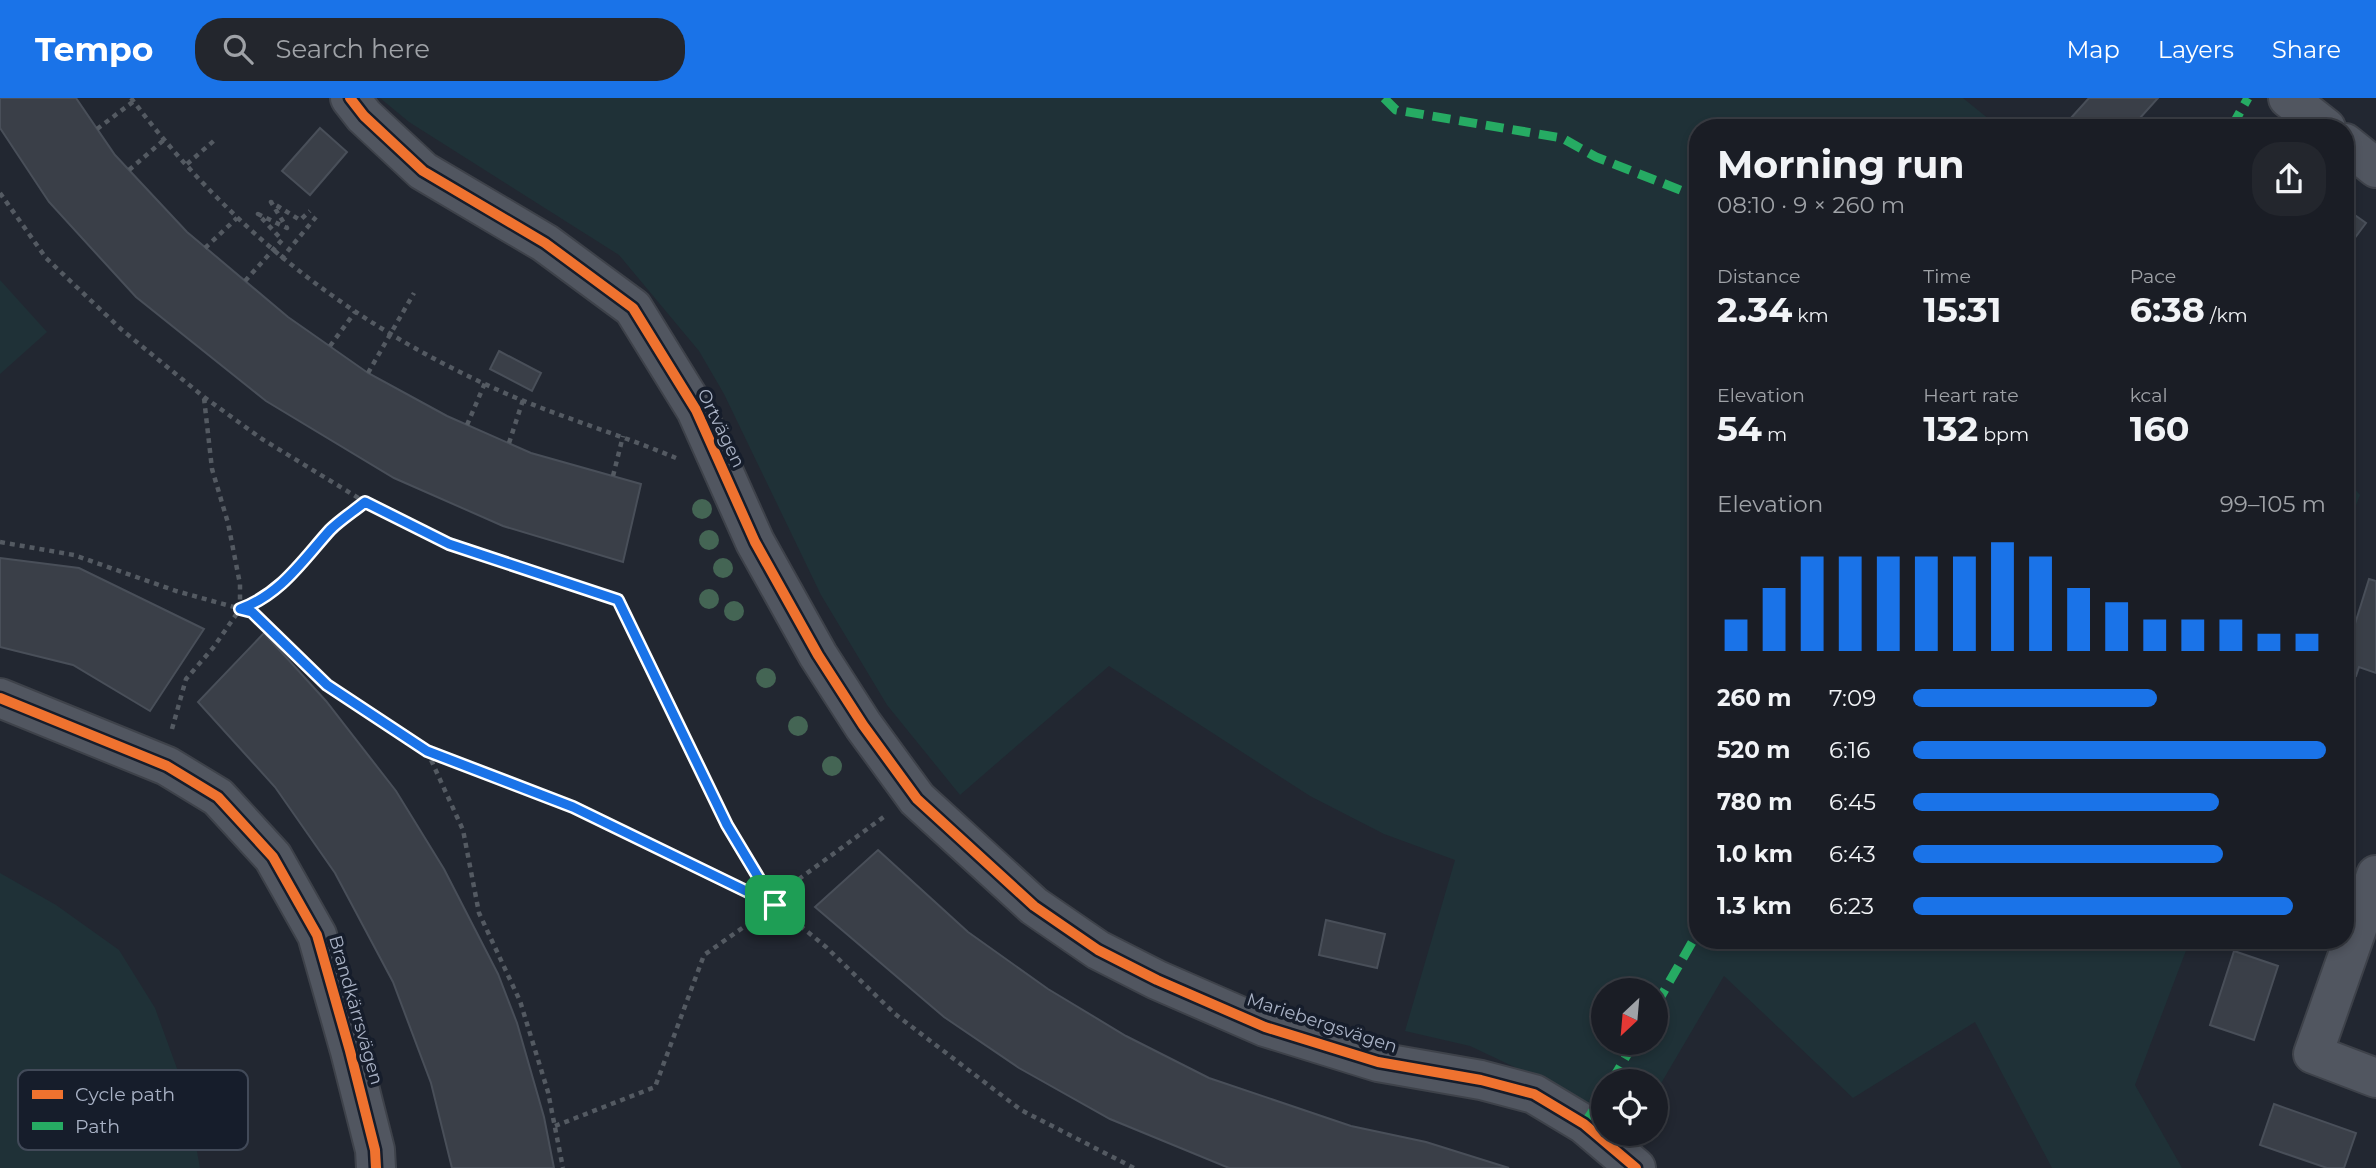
<!DOCTYPE html>
<html lang="en">
<head>
<meta charset="utf-8">
<style>
  body { margin:0; font-family:Montserrat,sans-serif; background:#23262d; color:#f1f3f6; height:100vh; display:flex; flex-direction:column; font-size:26px; white-space:nowrap }
  * { box-sizing:border-box; margin:0 }
  p { font-size:23px; color:#9fa2a7 }
  .icon { flex:none; width:38px; height:38px; fill:none; stroke:currentColor; stroke-width:2; stroke-linecap:round; stroke-linejoin:round }
  .map { position:relative; flex:1; overflow:hidden }
  .panel { position:absolute; left:1689px; top:21px; width:665px; height:830px; display:flex; flex-direction:column; background:#1a1d25; border-radius:28px; box-shadow:0 4px 10px #0003,0 0 0 2px #383b42 }
  .panel>* { flex:none }
  .needle { width:46px; rotate:206deg }
  .buttons { position:absolute; left:1591px; top:880px; display:grid; gap:14px }
  .buttons a { display:grid; place-items:center; width:77px; height:77px; border-radius:50%; background:#1a1d25; box-shadow:0 4px 10px #0003,0 0 0 2px #383b42; font-size:35px }
  .pin { position:absolute; display:grid; place-items:center; width:60px; height:60px; color:#fff; margin:-30px; border-radius:14px; box-shadow:0 4px 10px #0006 }
  .round { display:grid; place-items:center; flex:none; width:74px; height:74px; border-radius:28px; background:#23262d }
  .overview { display:flex; align-items:center; justify-content:space-between; height:119px; padding:0 28px }
  h1 { font-size:38px; font-weight:700; line-height:52px }
  .stats { display:grid; grid-template-columns:repeat(3,1fr); gap:10px; height:119px; padding:7px 28px }
  .stats div { display:grid; align-content:center }
  .stats b { font-size:35px; font-weight:700 }
  .stats small { font-size:19px; font-weight:400 }
  .stats p { font-size:19px }
  .chart { height:196px; padding:14px 28px }
  .chart p { display:flex; justify-content:space-between }
  .chart svg { width:100%; height:126px; margin-top:7px; stroke:#1a73e8; stroke-width:6 }
  ul { padding:0 28px; list-style:none; font-size:23px }
  li { display:grid; grid-template-columns:112px 84px 1fr; align-items:center; height:52px }
  li i { height:18px; border-radius:9px; background:#1a73e8 }
  header { display:flex; align-items:center; gap:42px; box-sizing:border-box; height:98px; padding:0 35px; background:#1a73e8; color:#fff }
  header strong { font-size:33px }
  nav { display:flex; gap:38px; margin-inline-start:auto; font-size:24px }
  .search { width:490px; height:63px; background:#23262d; display:flex; align-items:center; gap:18px; box-sizing:border-box; padding:0 24px; border-radius:28px; color:#9fa2a7; font-size:26px }
  .map>svg:first-child { display:block }
  .green { fill:#1f3137; fill-rule:evenodd }
  .building { fill:#3a3f48; stroke:#494f59; stroke-width:2 }
  .lines { fill:none; stroke-linecap:round; stroke-linejoin:round }
  .minor-casing { stroke:#3e424a; stroke-width:42 }
  .path { stroke:#545a62; stroke-width:4.5; stroke-dasharray:5 5; stroke-linecap:butt }
  .minor { stroke:#515660; stroke-width:38 }
  .quiet { stroke:#26ab63; stroke-width:9; stroke-dasharray:18 9; stroke-linecap:butt }
  .cycleway-casing { stroke:#161d2b; stroke-width:15 }
  .cycleway { stroke:#ef722f; stroke-width:10 }
  .tree { fill:#446554 }
  .route-casing { stroke:#fff; stroke-width:14 }
  .route { stroke:#1a73e8; stroke-width:9 }
  .labels { text-anchor:middle; stroke-width:7; stroke-linejoin:round; paint-order:stroke }
  .street-label { font-size:18px; fill:#a9b2c5; stroke:#161d2b }
  .key { fill:#161d2b; stroke:#424a59; stroke-width:2 }
  .key-label { font-size:19px; fill:#a9b2c5 }
</style>
</head>
<body>
<header>
<strong>Tempo</strong>
<div class="search"><svg class="icon" aria-label="search" viewBox="0 0 24 24"><circle cx="10" cy="10" r="6"/><path d="M15 15l6 6"/></svg>Search here</div>
<nav><a>Map</a><a>Layers</a><a>Share</a></nav>
</header>
<div class="map">
<svg width="2376" height="1070" viewBox="0 0 2376 1070">
  <rect width="100%" height="100%" fill="#222731"/>
  <g class="green">
    <path d="M 380,0 L 1963,0 L 2000,30 L 1698,30 L 1698,842 L 2190,842 L 2135,987 L 2182,1070 L 2052,1070 L 1975,924 L 1853,1000 L 1724,878 L 1656,994 L 1656,984 L 1603,984 L 1603,1011 L 1470,948 L 1405,933 L 1455,762 L 1384,736 L 1310,698 L 1109,568 L 960,697 L 887,607 L 821,497 L 724,296 L 699,253 L 619,157 L 409,24 ZM 1603,892 L 1656,892 L 1656,945 L 1603,945 Z"/>
    <polygon points="0,182 47,234 0,276"/>
    <polygon points="2345,380 2360,397 2345,436"/>
    <polygon points="0,775 56,807 119,852 155,910 187,998 200,1070 0,1070"/>
  </g>
  <g class="building">
    <polygon points="0,0 76,0 115,57 187,134 288,219 368,275 447,318 531,355 641,386 623,464 503,428 394,380 266,303 136,199 49,104 0,30"/>
    <polygon points="2089,0 2158,0 2131,30 2079,30 2070,21"/>
    <polygon points="320,30 347,54 310,97 282,73"/>
    <polygon points="2345,110 2366,125 2345,153"/>
    <polygon points="499,253 541,275 532,293 490,271"/>
    <polygon points="0,460 79,470 204,531 150,613 73,567 0,549"/>
    <polygon points="2369,481 2376,483 2376,575 2359,569 2356,578 2345,574 2345,526 2354,529"/>
    <polygon points="264,535 326,603 396,693 444,771 498,876 517,925 544,1019 554,1070 452,1070 431,985 393,884 335,775 275,689 198,604"/>
    <polygon points="878,752 968,834 1048,891 1126,938 1209,980 1351,1028 1426,1044 1509,1070 1229,1070 1110,1021 1019,970 944,919 815,809"/>
    <polygon points="1326,822 1385,836 1377,870 1319,857"/>
    <polygon points="2234,853 2278,868 2254,942 2210,927"/>
    <polygon points="2274,1006 2356,1035 2344,1070 2327,1070 2260,1047"/>
  </g>
  <g class="lines">
    <g class="minor-casing">
      <g id="minor">
        <polyline points="350,0 364,18 423,73 545,145 633,210 696,312 755,444 818,557 863,627 917,701 1034,808 1098,852 1157,882 1265,929 1378,964 1481,982 1534,996 1584,1026 1636,1070"/>
        <polyline points="2288,0 2326,30"/>
        <polyline points="2345,45 2376,70"/>
        <polyline points="0,600 167,668 218,699 273,759 317,837 350,953 375,1052 376,1070"/>
        <polyline points="2376,777 2313,956 2376,980"/>
      </g>
    </g>
    <g class="path">
      <path d="M 131,0 C 232,134 354,229 507,296 C 563,320 621,337 676,360"/>
      <polyline points="97,31 134,3"/>
      <polyline points="187,66 217,40"/>
      <polyline points="129,72 165,41"/>
      <polyline points="0,95 46,160 122,232 204,299 262,341 365,404 449,446 618,502 727,727 775,807"/>
      <polyline points="205,150 237,120"/>
      <polyline points="281,161 316,119"/>
      <polyline points="245,183 282,142 258,116 287,130 271,104 300,122 310,113"/>
      <polyline points="330,248 355,214"/>
      <polyline points="368,275 414,195"/>
      <polyline points="467,327 485,285"/>
      <polyline points="509,345 523,302"/>
      <polyline points="613,378 623,338"/>
      <polyline points="0,444 74,457 176,493 252,514 327,588 427,652 573,709 775,807 826,849 895,916 1021,1012 1134,1070"/>
      <polyline points="241,511 282,488 332,430 365,404"/>
      <polyline points="172,631 186,581 213,550 240,511 240,486 228,425 212,371 204,300"/>
      <polyline points="427,653 463,732 479,815 520,903 548,994 563,1070"/>
      <polyline points="555,1028 655,989 704,857 775,807 799,781 885,718"/>
    </g>
    <use href="#minor" class="minor"/>
    <g class="quiet">
      <polyline points="1384,0 1396,12 1562,40 1596,59 1698,99"/>
      <polyline points="2231,30 2248,0"/>
      <polyline points="1656,907 1698,834"/>
      <polyline points="1611,984 1634,945"/>
      <polyline points="1584,1026 1603,998"/>
    </g>
    <g class="cycleway-casing">
      <g id="cycleway">
        <polyline points="350,0 364,18 423,73 545,145 633,210 696,312 755,444 818,557 863,627 917,701 1034,808 1098,852 1157,882 1265,929 1378,964 1481,982 1534,996 1584,1026 1636,1070"/>
        <polyline points="0,600 167,668 218,699 273,759 317,837 350,953 375,1052 376,1070"/>
      </g>
    </g>
    <use href="#cycleway" class="cycleway"/>
  </g>
  <g class="tree">
    <circle cx="702" cy="411" r="10"/>
    <circle cx="709" cy="442" r="10"/>
    <circle cx="723" cy="470" r="10"/>
    <circle cx="709" cy="501" r="10"/>
    <circle cx="734" cy="513" r="10"/>
    <circle cx="766" cy="580" r="10"/>
    <circle cx="798" cy="628" r="10"/>
    <circle cx="832" cy="668" r="10"/>
  </g>
  <g class="lines">
    <g class="route-casing">
      <path id="route" d="M 365,404 L 449,446 L 618,502 L 727,727 L 775,807 L 573,709 L 427,653 L 327,587 L 252,514 L 240,511 C 281,496 302,463 330,432 C 340,422 354,413 365,404 Z"/>
    </g>
    <use href="#route" class="route"/>
  </g>
  <g class="labels">
    <g class="street-label">
      <text transform="translate(721 330) rotate(64)" y="6">Ortvägen</text>
      <text transform="translate(356 912) rotate(74)" y="6">Brandkärrsvägen</text>
      <text transform="translate(1322 925) rotate(18)" y="6">Mariebergsvägen</text>
    </g>
  </g>
  <rect x="18" y="972" width="230" height="80" rx="10" class="key"/>
  <rect x="32" y="992" width="31" height="9" fill="#ef722f"/>
  <rect x="32" y="1024" width="31" height="8" fill="#26ab63"/>
  <g class="key-label">
    <text x="75" y="1003">Cycle path</text>
    <text x="75" y="1035">Path</text>
  </g>
</svg>
<div class="buttons">
<a><svg class="needle" viewBox="-14 -14 28 28"><path d="M0-13l5 13h-10z" fill="#e53935"/><path d="M0 13l5-13h-10z" fill="#9fa2a7"/></svg></a>
<a><svg class="icon" aria-label="locate" viewBox="0 0 24 24"><circle cx="12" cy="12" r="6"/><path d="M12 2v4M12 18v4M2 12h4M18 12h4"/></svg></a>
</div>
<div class="pin" style="left:775px;top:807px;background:#1e9e55"><svg class="icon" aria-label="arrive" viewBox="0 0 24 24"><path d="M6 21V4h12l-3 4 3 4H6"/></svg></div>
<section class="panel">
<div class="overview"><div><h1>Morning run</h1><p>08:10 · 9 × 260 m</p></div><a class="round"><svg class="icon" aria-label="share" viewBox="0 0 24 24"><path d="M12 15V3M7 8l5-5 5 5M5 13v7h14v-7"/></svg></a></div>
<div class="stats">
<div><p>Distance</p><b>2.34<small> km</small></b></div>
<div><p>Time</p><b>15:31</b></div>
<div><p>Pace</p><b>6:38<small> /km</small></b></div>
</div>
<div class="stats">
<div><p>Elevation</p><b>54<small> m</small></b></div>
<div><p>Heart rate</p><b>132<small> bpm</small></b></div>
<div><p>kcal</p><b>160</b></div>
</div>
<div class="chart"><p><span>Elevation</span>99–105 m</p>
<svg viewBox="0 0 160 44" preserveAspectRatio="none"><path d="M5 44V33M15 44V22M25 44V11M35 44V11M45 44V11M55 44V11M65 44V11M75 44V6M85 44V11M95 44V22M105 44V27M115 44V33M125 44V33M135 44V33M145 44V38M155 44V38"/></svg>
</div>
<ul>
<li><b>260 m</b>7:09<i style="width:59%"></i></li>
<li><b>520 m</b>6:16<i style="width:100%"></i></li>
<li><b>780 m</b>6:45<i style="width:74%"></i></li>
<li><b>1.0 km</b>6:43<i style="width:75%"></i></li>
<li><b>1.3 km</b>6:23<i style="width:92%"></i></li>
</ul>
</section>
</div>
</body>
</html>
